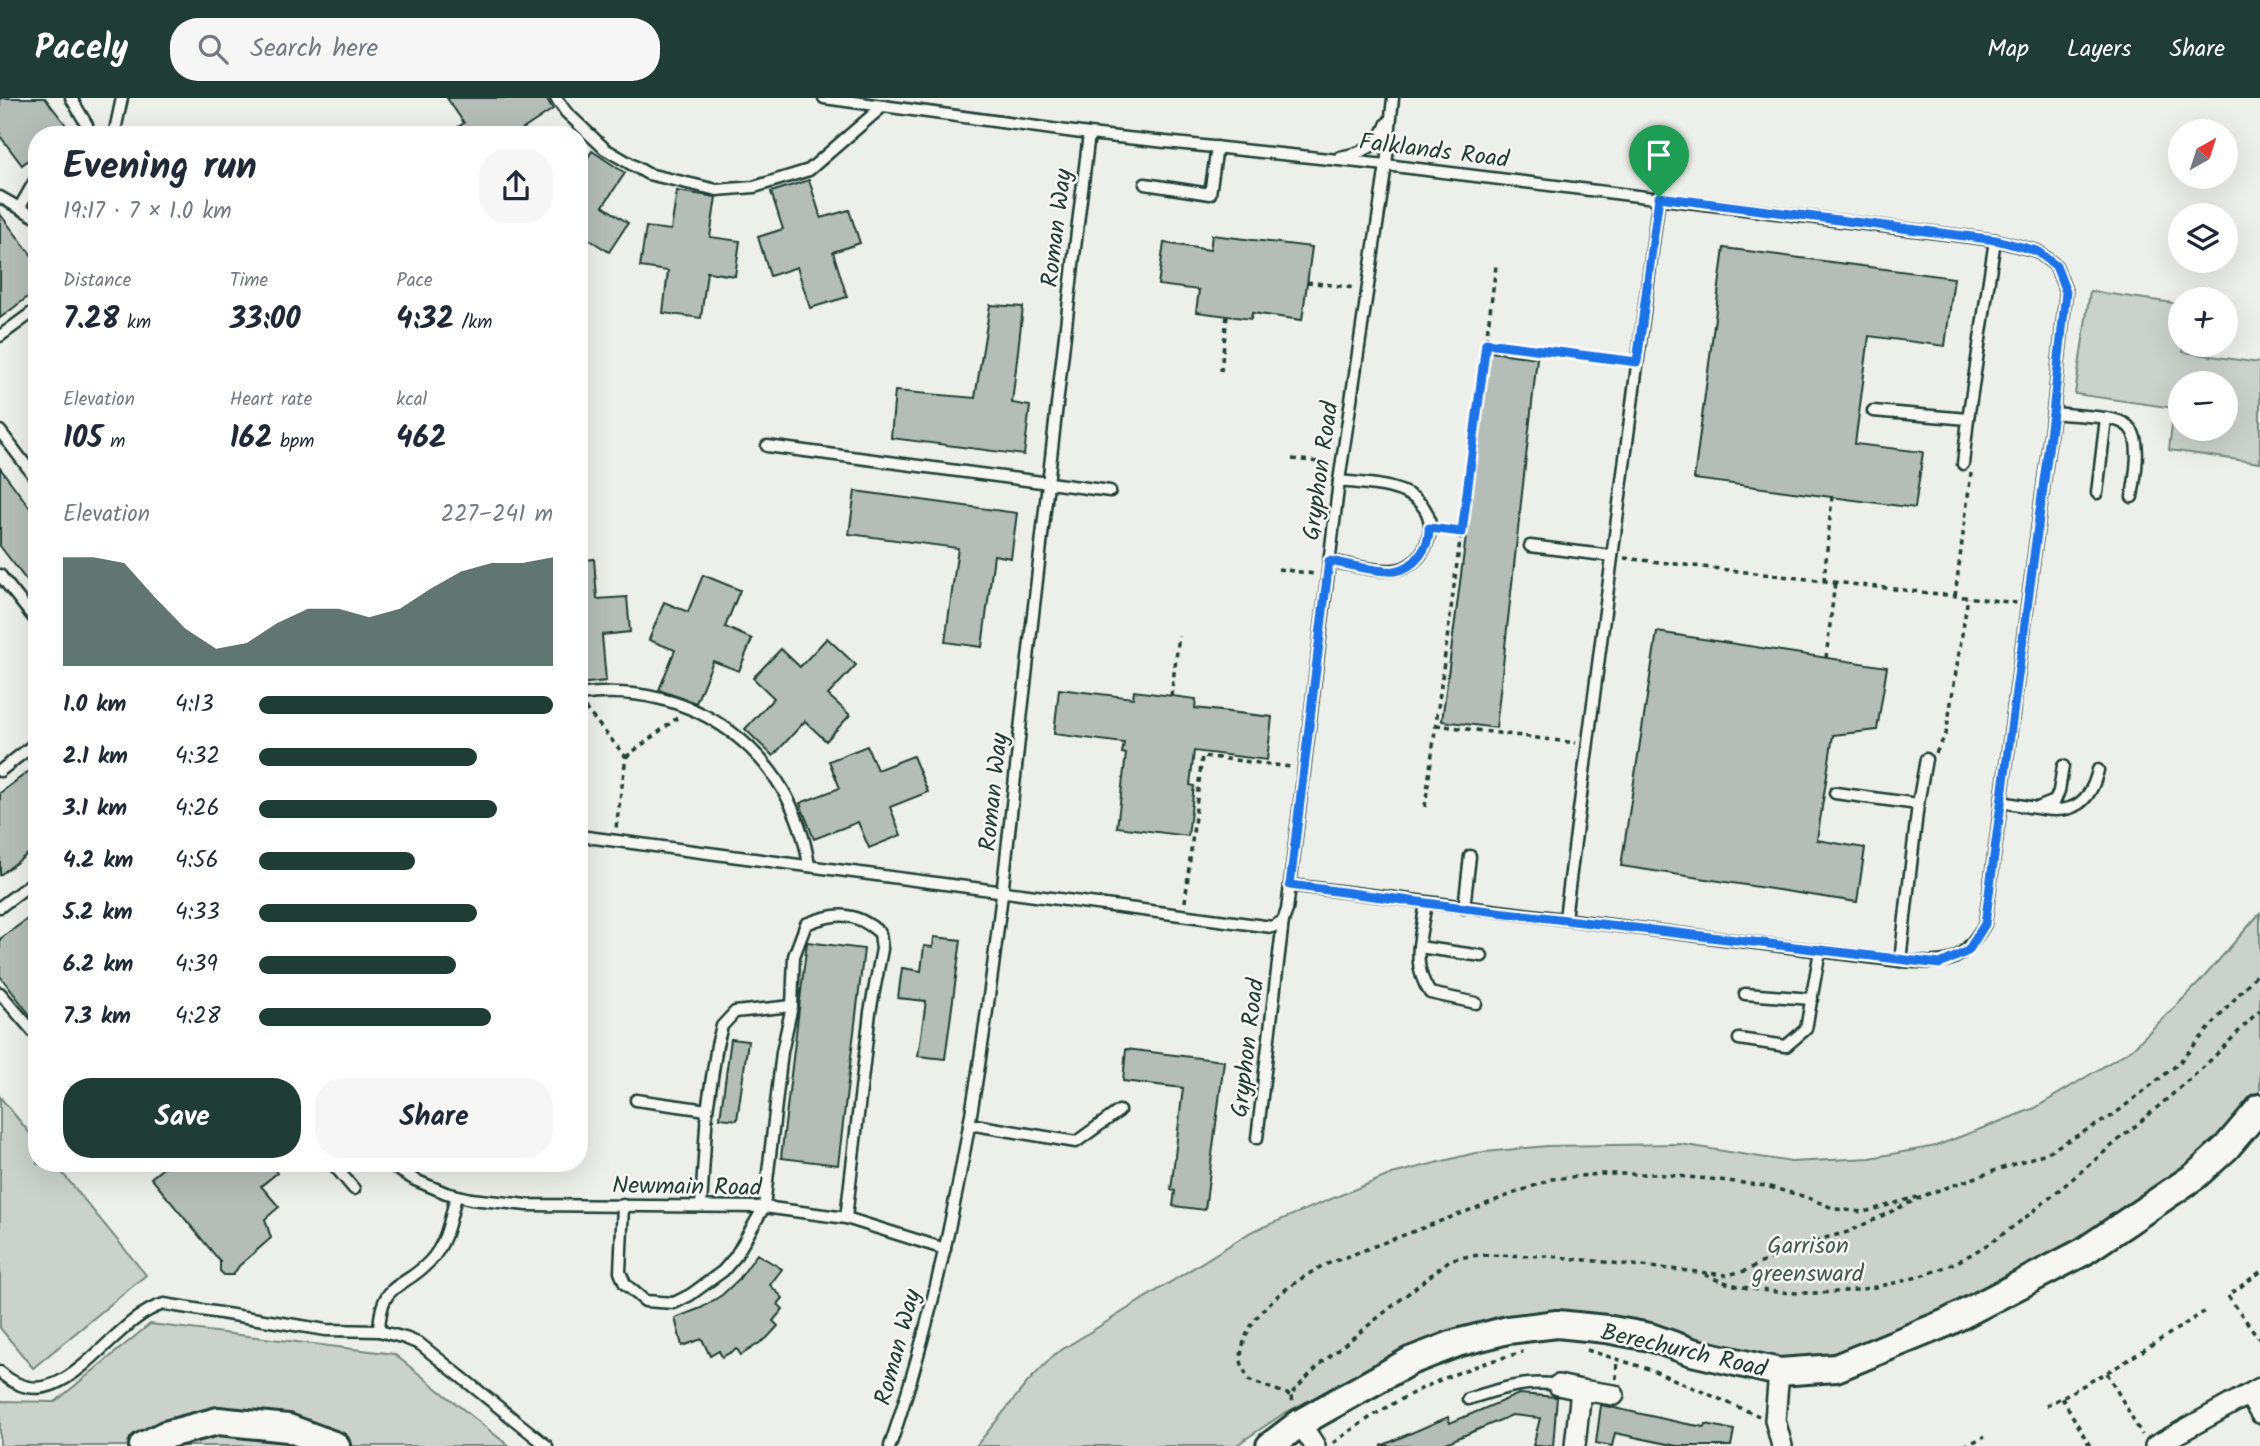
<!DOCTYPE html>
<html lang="en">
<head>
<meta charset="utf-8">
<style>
  body { margin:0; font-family:Kalam,sans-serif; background:#f6f6f7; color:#1f2937; height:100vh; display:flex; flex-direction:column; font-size:26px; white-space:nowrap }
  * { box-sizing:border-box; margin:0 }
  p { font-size:23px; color:#747a83 }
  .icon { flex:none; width:38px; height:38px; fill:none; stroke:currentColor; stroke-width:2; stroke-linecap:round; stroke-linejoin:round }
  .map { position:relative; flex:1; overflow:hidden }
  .panel { position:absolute; left:28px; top:28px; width:560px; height:1046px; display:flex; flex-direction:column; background:#fff; border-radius:28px; box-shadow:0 7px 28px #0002 }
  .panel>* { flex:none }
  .needle { width:46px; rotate:39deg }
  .tools { position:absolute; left:2168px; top:21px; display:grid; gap:14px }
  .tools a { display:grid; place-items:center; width:70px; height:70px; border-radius:50%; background:#fff; box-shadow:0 7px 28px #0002; font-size:35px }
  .pin { position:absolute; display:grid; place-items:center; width:60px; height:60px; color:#fff; margin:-72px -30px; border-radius:50% 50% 50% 0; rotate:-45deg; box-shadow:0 0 7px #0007 }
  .pin .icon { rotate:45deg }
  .round { display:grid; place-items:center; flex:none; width:74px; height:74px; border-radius:28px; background:#f6f6f7 }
  .head { display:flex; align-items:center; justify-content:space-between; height:119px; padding:0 35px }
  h1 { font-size:38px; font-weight:600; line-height:52px }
  .figures { display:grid; grid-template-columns:repeat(3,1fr); gap:10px; height:119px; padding:7px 35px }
  .figures div { display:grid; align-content:center }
  .figures b { font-size:30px; font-weight:600 }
  .figures small { font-size:19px; font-weight:400 }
  .figures p { font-size:19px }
  .chart { height:196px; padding:14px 35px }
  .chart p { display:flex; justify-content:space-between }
  .chart svg { width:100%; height:126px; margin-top:7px; fill:#1f3d34; opacity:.7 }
  .primary-button { display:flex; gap:14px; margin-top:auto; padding:14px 35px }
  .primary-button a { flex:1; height:80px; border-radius:28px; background:#1f3d34; color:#fff; font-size:28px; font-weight:600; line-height:80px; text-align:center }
  .primary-button a+a { background:#f6f6f7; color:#1f2937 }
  ul { padding:0 35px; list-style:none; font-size:23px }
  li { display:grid; grid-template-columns:112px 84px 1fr; align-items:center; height:52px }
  li i { height:18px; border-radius:9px; background:#1f3d34 }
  header { display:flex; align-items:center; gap:42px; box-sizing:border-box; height:98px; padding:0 35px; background:#1f3d34; color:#fff }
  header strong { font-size:33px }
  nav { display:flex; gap:38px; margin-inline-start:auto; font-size:24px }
  .search { width:490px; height:63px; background:#f6f6f7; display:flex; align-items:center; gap:18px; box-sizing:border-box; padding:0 24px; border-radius:28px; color:#747a83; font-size:26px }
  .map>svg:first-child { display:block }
  .green { fill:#cbd2cc; stroke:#758880; stroke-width:2; fill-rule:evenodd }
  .building { fill:#b4bdb8; stroke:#1f3d34; stroke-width:2 }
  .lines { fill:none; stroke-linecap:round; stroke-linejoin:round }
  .lane-casing { stroke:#1f3d34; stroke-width:15 }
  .street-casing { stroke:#1f3d34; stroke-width:24 }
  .secondary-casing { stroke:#1f3d34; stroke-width:32 }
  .path { stroke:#1f3d34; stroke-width:3.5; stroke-dasharray:5 5; stroke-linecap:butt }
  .lane { stroke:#f6f6f2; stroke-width:10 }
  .street { stroke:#f6f6f2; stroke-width:19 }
  .secondary { stroke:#f6f6f2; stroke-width:26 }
  .route-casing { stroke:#fff; stroke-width:14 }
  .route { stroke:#1a73e8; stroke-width:9 }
  .labels { text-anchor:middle; stroke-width:5; stroke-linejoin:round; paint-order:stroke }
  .street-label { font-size:24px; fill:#1f3d34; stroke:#f6f6f2 }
  .park-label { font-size:24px; fill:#415b52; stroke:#f6f6f2 }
</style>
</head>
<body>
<header>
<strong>Pacely</strong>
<div class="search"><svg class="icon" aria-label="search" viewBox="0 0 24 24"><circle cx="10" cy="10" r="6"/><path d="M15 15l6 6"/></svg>Search here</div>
<nav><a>Map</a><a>Layers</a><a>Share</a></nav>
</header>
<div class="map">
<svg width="2260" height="1348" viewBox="0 0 2260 1348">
  <rect width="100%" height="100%" fill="#edefea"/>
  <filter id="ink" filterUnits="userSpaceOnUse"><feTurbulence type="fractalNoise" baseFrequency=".0143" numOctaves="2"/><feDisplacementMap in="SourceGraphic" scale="14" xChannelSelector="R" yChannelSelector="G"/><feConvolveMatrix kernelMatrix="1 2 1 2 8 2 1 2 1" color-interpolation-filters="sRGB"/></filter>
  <g filter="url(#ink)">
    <g class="green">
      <path d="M 2090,193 L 2180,206 L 2180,247 L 2184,247 L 2183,254 L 2260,265 L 2260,365 L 2169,352 L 2174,310 L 2075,296 ZM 2180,285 L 2226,285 L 2226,331 L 2180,331 Z"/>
      <polygon points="2260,815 2260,997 2252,1006 2189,1075 2043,1164 1869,1244 1824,1258 1787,1261 1722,1249 1658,1226 1597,1217 1560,1213 1499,1218 1405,1251 1283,1316 1235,1348 976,1348 1027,1285 1055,1256 1251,1134 1392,1076 1475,1055 1547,1048 1680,1046 1791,1064 1870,1060 1936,1048 2035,1010 2132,951 2198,886"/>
      <polygon points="0,999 37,1044 37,1066 55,1066 146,1177 33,1270 0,1230"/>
      <polygon points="150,1226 394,1256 509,1348 0,1348 0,1303 55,1304"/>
    </g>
    <g class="building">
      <polygon points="0,0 45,0 69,31 61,37 37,37 37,55 22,67 0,38"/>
      <polygon points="447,0 546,0 553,11 514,37 446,37 464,25"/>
      <polygon points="592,53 625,75 603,108 628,125 609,154 579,135 579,73"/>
      <polygon points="809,82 821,120 849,112 860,145 833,154 847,199 810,210 797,169 770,178 758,139 783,131 771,94"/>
      <polygon points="677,93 716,99 710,139 740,143 735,178 707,174 701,220 663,215 668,173 640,169 646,129 671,132"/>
      <polygon points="0,116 37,164 37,192 0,220"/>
      <polygon points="1212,137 1312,149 1302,222 1252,215 1251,221 1196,214 1199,192 1158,187 1164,145 1210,152"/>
      <polygon points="1724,150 1954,180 1945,248 1869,238 1855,346 1923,354 1915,410 1694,381"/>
      <polygon points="990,207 1023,209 1012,305 1030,308 1024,357 891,340 895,293 975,300"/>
      <polygon points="1490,254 1537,260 1496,630 1442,623"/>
      <polygon points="0,370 37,419 37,496 0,448"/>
      <polygon points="855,393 1017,415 1011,460 994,457 982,549 945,544 958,450 849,436"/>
      <polygon points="594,461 597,501 627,499 630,534 602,537 606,583 579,586 579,463"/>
      <polygon points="703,477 740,492 725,529 752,541 739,573 713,563 696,605 659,592 675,552 649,542 664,504 688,514"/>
      <polygon points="1657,534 1887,569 1877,632 1833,637 1817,742 1865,750 1857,804 1621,768"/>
      <polygon points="827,540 856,567 828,597 850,617 826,643 805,623 773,658 745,631 774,600 753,580 781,551 800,569"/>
      <polygon points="1059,591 1133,600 1134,593 1196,601 1195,610 1272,619 1267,662 1194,653 1190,687 1194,688 1188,738 1117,729 1126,656 1122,655 1124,645 1054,636"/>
      <polygon points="867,648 877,672 913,658 928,694 890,709 901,737 869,750 858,724 814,741 800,705 840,690 829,663"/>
      <polygon points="37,667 37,749 0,777 0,695"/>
      <polygon points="37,814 37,926 0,878 0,841"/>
      <polygon points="934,839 961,842 945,961 918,958 926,903 898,900 902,870 921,873 924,848 933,849"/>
      <polygon points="807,844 864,851 838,1067 781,1060"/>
      <polygon points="731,941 748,943 737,1022 720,1020"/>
      <polygon points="1126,951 1224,963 1205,1112 1173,1108 1175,1093 1171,1092 1183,990 1123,983"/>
      <polygon points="168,1066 270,1066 277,1075 261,1088 279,1109 265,1121 271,1140 239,1168 233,1177 224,1177 220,1173 220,1163 151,1080"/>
      <polygon points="757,1156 782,1171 770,1187 783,1200 778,1206 783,1211 773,1223 778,1228 767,1240 741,1257 737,1251 722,1259 719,1253 710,1258 702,1241 682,1248 675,1220 701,1210 722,1197 739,1181"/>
      <polygon points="1519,1296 1557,1299 1553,1348 1533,1348 1540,1320 1512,1317 1439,1348 1381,1348 1448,1319 1450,1325"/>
      <polygon points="1601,1307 1682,1325 1705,1329 1706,1326 1734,1332 1731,1348 1677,1348 1615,1335 1612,1348 1596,1345"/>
    </g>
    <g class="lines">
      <g class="lane-casing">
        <g id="lane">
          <polyline points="71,0 87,27 85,37"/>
          <polyline points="556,0 566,14 605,51 648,76 717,92 754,89 809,72 883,8"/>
          <path d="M 824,0 L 1089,36 L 1386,67 L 1995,142 L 2037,153 L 2056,168 L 2066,194 L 2053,315 L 1985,826 C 1959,868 1947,866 1900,863 L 1290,787"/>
          <polyline points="114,37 122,0"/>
          <path d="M 1340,59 C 1364,54 1378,50 1387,25"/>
          <polyline points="1145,86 1210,96 1217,49"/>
          <polyline points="0,99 37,120"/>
          <polyline points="20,109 37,79"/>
          <polyline points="0,238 37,211"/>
          <polyline points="1873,313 1968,321 1995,142"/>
          <path d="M 2053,315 C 2129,323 2147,311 2132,399"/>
          <polyline points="0,333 37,382"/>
          <polyline points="767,348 1110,393"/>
          <polyline points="1963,366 1968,321"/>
          <polyline points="2097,395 2106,320"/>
          <polyline points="1530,448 1612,458"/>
          <path d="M 1329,463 C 1349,466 1374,474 1394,472 C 1423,470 1442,428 1421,406 C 1403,386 1364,386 1339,383"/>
          <polyline points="0,477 37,524"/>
          <path d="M 579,597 C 693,581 793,654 809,768"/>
          <polyline points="0,673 37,644"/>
          <polyline points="1835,695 1918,706 1900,863"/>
          <path d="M 2001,704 C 2045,710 2085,729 2098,672"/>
          <polyline points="1918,706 1926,661"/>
          <polyline points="2040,709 2055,703 2059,693 2063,668"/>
          <polyline points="579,738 1272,829 1283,823 1287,812 1339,383 1386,67 1393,0"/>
          <path d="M 1426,805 C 1421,839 1410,865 1430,895 L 1476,905"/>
          <polyline points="0,809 37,781"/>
          <polyline points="1464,810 1470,758"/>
          <polyline points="1565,820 1659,99"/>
          <polyline points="1419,849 1482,858"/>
          <polyline points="0,895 37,938"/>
          <polyline points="1745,896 1812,901"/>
          <polyline points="1739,941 1786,948 1806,931 1820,853"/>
          <polyline points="636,1002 707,1012"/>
          <polyline points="969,1026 1076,1044 1119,1013"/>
          <polyline points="1257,1040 1283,823"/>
          <polyline points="333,1066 354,1091"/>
          <polyline points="389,1066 415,1082 446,1095 471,1101 527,1107 764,1109 846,1120 945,1151"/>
          <path d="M 623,1107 L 620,1174 L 625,1186 L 645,1203 L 674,1205 L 690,1197 L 723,1173 L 735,1159 L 764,1109 L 782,954 L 792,908 L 794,858 L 806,826 C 836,814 855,813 880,835 L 882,851 L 870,914 L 846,1120"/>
          <polyline points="701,1108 707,1012 717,947 722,928 735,914 792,908"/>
          <path d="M 379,1233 C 381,1181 401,1194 430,1163 C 447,1145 450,1121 456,1098"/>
          <path d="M 0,1274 C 62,1330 108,1221 164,1206 L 326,1232 L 379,1233 L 405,1240 L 420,1246 L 547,1348"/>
          <path d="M 1468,1301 C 1499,1291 1525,1282 1558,1287"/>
          <path d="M 890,1348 C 970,1112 996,860 1022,613 C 1043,420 1065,228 1089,36"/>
        </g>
      </g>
      <g class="street-casing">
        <g id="street">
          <polyline points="1779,1274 1775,1322 1782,1348"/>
          <polyline points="1558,1287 1581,1292 1575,1348"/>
          <polyline points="1581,1292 1614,1297"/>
          <polyline points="2249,1297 2260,1315"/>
          <polyline points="1300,1325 1315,1348"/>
          <polyline points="2155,1348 2260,1290"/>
        </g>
      </g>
      <g class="secondary-casing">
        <g id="secondary">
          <polyline points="143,1348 165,1337 218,1323 288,1330 336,1348"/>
          <polyline points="1270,1348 1300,1325 1410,1263 1457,1245 1508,1232 1557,1226 1606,1231 1650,1239 1692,1254 1779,1274 1836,1270 1946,1225 2083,1154 2195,1078 2226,1050 2260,1010"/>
        </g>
      </g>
      <g class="path">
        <polyline points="1307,184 1355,190"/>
        <polyline points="1486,245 1625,262"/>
        <polyline points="1221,273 1227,218"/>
        <polyline points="1292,361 1329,365"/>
        <polyline points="1443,432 1462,434"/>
        <polyline points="1624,460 2017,505"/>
        <polyline points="1278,471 1315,476"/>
        <polyline points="1824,483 1832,399"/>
        <polyline points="1955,498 1971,375"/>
        <polyline points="1826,560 1835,484"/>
        <polyline points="1171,598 1179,538"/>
        <polyline points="585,610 626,659 616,730"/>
        <polyline points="1436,627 1576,645"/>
        <polyline points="1936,655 1946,636 1968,499"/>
        <polyline points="626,659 677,620"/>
        <polyline points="1425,709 1496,168"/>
        <polyline points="1185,804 1202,658 1291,669"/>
        <polyline points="2260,1174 2228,1198 2260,1242"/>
        <path d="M 1705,1177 C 1777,1209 1900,1196 1968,1158 C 2010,1135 2047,1102 2083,1072 C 2122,1039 2162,1006 2200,972 C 2221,953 2240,931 2260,912"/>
        <polyline points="1587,1252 1652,1272 1759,1318"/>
        <polyline points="2107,1275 2142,1337"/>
        <polyline points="1616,1281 1617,1262"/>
        <path d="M 1290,1297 L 1248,1282 C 1246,1275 1241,1267 1241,1261 C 1243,1216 1288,1188 1322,1168 L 1552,1081 L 1601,1076 L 1656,1076 L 1720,1082 L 1766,1088 L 1806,1099 L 1835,1111 L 1864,1114 L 1917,1099"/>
        <polyline points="2062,1300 2090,1348"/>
        <polyline points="1293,1303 1290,1297 1319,1267 1451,1161 1479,1157 1548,1158 1726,1177 1745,1173 1798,1147 1848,1134 1928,1096 2046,1055 2112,1018 2178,966 2260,872"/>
        <polyline points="2046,1308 2120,1267 2204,1214"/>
        <path d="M 1333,1345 C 1396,1299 1448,1274 1523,1254"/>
        <polyline points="1964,1348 1984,1339"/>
      </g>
      <use href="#lane" class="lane"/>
      <use href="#street" class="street"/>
      <use href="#secondary" class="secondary"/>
    </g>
  </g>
  <g class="lines" filter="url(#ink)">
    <g class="route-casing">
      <path id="route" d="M 1659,99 L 1996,142 L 2037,153 L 2056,168 L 2066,194 L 2053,315 L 1985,826 L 1968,853 L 1940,866 L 1464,810 L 1290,787 L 1329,463 C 1347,466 1378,475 1395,473 C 1415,470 1430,449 1429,430 L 1462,434 L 1486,245 L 1637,264 Z"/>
    </g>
    <use href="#route" class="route"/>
  </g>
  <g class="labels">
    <g class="street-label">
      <text transform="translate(1434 52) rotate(7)" y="8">Falklands Road</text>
      <text transform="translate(1056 130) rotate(-83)" y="8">Roman Way</text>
      <text transform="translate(1320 373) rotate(-82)" y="8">Gryphon Road</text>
      <text transform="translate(993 694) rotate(-84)" y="8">Roman Way</text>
      <text transform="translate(1247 950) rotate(-83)" y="8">Gryphon Road</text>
      <text transform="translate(687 1088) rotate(1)" y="8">Newmain Road</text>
      <text transform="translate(897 1249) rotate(-75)" y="8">Roman Way</text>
      <text transform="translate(1684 1252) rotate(13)" y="8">Berechurch Road</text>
    </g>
    <g class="park-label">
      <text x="1808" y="1155">Garrison<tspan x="1808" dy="28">greensward</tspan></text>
    </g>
  </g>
</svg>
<div class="tools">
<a><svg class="needle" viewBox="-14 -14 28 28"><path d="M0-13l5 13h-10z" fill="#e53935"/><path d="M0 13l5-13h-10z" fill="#747a83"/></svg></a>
<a><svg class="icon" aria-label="layers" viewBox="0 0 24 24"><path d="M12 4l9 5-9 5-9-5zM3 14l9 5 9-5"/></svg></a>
<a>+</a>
<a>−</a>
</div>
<div class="pin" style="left:1659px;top:99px;background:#1e9e55"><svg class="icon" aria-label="arrive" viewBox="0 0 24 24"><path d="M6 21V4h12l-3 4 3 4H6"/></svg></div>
<section class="panel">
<div class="head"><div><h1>Evening run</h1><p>19:17 · 7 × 1.0 km</p></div><a class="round"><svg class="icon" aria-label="share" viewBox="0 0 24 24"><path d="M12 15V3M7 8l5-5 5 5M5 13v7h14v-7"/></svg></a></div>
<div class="figures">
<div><p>Distance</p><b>7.28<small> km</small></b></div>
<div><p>Time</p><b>33:00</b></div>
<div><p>Pace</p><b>4:32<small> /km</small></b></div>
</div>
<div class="figures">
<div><p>Elevation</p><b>105<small> m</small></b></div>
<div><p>Heart rate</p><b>162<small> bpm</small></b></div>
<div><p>kcal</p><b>462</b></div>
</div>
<div class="chart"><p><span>Elevation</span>227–241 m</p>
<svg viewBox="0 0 160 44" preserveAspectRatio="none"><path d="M0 44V6L10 6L20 8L30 20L40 31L50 38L60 36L70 29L80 24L90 24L100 27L110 24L120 17L130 11L140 8L150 8L160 6V44z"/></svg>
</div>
<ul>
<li><b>1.0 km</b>4:13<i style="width:100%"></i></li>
<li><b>2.1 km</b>4:32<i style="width:74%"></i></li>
<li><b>3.1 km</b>4:26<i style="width:81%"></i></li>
<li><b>4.2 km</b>4:56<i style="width:53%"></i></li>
<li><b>5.2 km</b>4:33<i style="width:74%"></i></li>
<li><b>6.2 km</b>4:39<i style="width:67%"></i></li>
<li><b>7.3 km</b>4:28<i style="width:79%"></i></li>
</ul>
<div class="primary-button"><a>Save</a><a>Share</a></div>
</section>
</div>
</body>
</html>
